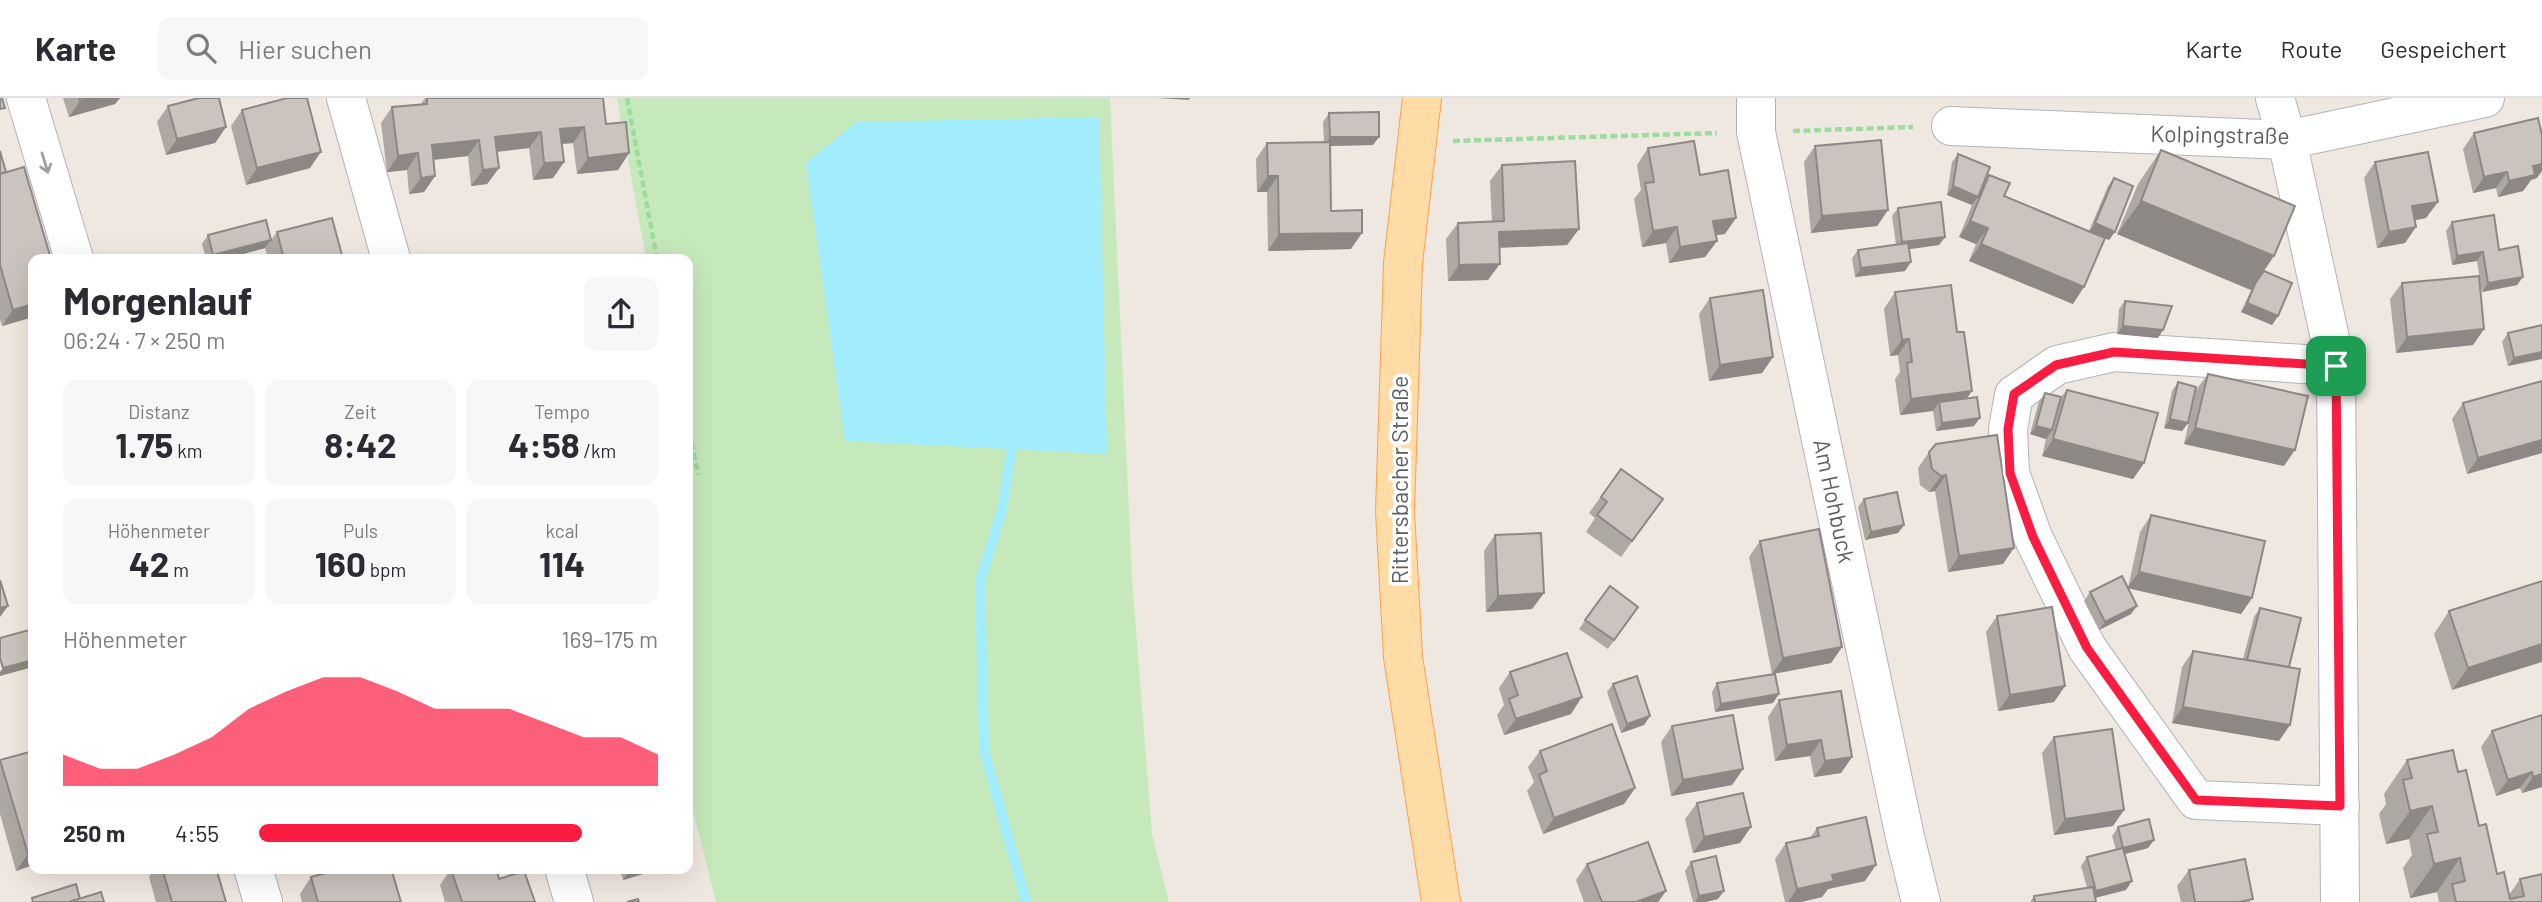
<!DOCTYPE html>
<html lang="de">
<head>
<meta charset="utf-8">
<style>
  body { margin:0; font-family:Barlow,sans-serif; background:#f7f7f7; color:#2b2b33; height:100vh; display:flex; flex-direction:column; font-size:26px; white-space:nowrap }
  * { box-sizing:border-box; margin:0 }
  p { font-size:23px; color:#7c7c81 }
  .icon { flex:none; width:38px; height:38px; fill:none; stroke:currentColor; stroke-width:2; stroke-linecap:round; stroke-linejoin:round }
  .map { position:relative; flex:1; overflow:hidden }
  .sheet { position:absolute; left:28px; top:156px; width:665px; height:620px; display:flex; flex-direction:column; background:#fff; border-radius:14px; box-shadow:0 7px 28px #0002 }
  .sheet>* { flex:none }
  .pin { position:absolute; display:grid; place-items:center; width:60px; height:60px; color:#fff; margin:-30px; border-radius:14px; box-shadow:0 4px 10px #0006 }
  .round { display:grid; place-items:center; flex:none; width:74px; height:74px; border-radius:14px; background:#f7f7f7 }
  .head { display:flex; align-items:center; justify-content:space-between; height:119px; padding:0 35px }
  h1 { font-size:38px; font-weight:700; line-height:52px }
  .metrics { display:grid; grid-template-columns:repeat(3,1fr); gap:10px; height:119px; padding:7px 35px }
  .metrics div { display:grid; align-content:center; border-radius:14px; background:#f7f7f7; text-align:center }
  .metrics b { font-size:35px; font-weight:700 }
  .metrics small { font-size:19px; font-weight:400 }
  .metrics p { font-size:19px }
  .chart { height:196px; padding:14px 35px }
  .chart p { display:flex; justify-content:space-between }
  .chart svg { width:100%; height:126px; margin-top:7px; fill:#fa1c41; opacity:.7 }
  ul { padding:0 35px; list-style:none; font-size:23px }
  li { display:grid; grid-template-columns:112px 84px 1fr; align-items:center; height:52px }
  li i { height:18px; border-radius:9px; background:#fa1c41 }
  header { display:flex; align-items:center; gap:42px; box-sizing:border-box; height:98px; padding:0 35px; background:#fff; border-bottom:2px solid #e1e1e2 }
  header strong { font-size:33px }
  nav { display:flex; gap:38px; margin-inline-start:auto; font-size:24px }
  .search { width:490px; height:63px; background:#f7f7f7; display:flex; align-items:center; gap:18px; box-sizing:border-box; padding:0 24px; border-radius:14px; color:#7c7c81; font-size:26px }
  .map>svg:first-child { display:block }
  .green { fill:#c6e9bb }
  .water { fill:#a1edff }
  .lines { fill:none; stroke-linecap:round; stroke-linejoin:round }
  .stream { stroke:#a1edff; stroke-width:10 }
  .minor-casing { stroke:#afb5b8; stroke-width:40 }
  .major-casing { stroke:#ffa04a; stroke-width:40 }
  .path { stroke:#9ddc9e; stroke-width:4.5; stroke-dasharray:7 3.5; stroke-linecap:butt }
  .minor { stroke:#fff; stroke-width:38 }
  .major { stroke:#ffdba6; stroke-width:38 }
  .wall { fill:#aea8a3 }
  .shaded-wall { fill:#8d8885 }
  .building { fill:#cac3be; stroke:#8d8885; stroke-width:2 }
  .oneway { stroke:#9ca0a2 }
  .route-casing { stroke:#fff; stroke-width:14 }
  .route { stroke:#fa1c41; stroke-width:9 }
  .labels { text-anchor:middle; stroke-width:7; stroke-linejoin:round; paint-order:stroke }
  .street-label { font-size:23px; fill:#5a6164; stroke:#fff }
</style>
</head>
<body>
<header>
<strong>Karte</strong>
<div class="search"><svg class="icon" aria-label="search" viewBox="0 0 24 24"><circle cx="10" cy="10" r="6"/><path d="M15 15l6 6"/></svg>Hier suchen</div>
<nav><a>Karte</a><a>Route</a><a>Gespeichert</a></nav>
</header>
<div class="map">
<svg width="2542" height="804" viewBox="0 0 2542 804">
  <rect width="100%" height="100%" fill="#efe8e1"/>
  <polygon class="green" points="617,0 1110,0 1132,480 1152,736 1169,804 716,804 688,693 688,161 646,161"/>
  <polygon class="water" points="1099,19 1107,356 845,343 806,65 856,24"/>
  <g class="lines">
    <polyline class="stream" points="1011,353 1002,412 980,483 984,652 1026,804"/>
    <g class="minor-casing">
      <g id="minor">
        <polyline points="26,0 74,161"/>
        <polyline points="346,0 391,161"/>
        <polyline points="1756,0 1756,34 1905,739 1921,804"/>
        <polyline points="2275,0 2287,42 2336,268 2340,804"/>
        <polyline points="1951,28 2287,42 2485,0"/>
        <polyline points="2336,268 2114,254 2057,267 2014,297 2008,331 2010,375 2033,439 2087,550 2196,702 2340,708"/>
        <polyline points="253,770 263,804"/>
        <polyline points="564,770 574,804"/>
      </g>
    </g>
    <g class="major-casing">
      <polyline id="major" points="1422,0 1403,165 1395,413 1403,559 1441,804"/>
    </g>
    <g class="path">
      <polyline points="627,0 657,161"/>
      <polyline points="1793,33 1913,29"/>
      <polyline points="1453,43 1717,35"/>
      <polyline points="688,324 698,377"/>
    </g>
    <use href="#minor" class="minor"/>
    <use href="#major" class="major"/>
  </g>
  <g class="wall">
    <polygon points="63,0 120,0 115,6 69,19"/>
    <polygon points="425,0 603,0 606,26 629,55 618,72 577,76 573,45 562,46 564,64 553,80 533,82 529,50 497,54 499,70 487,86 471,88 468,58 434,62 435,78 424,94 409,96 407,72 387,74 381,25 392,9 421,6"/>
    <polygon points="168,8 226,29 215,45 166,57 157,24"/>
    <polygon points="242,12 310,70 246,87 231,28"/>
    <polygon points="1329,15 1373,47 1330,48 1331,113 1351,151 1268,153 1267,94 1257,94 1256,61 1267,45 1324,44 1323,24"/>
    <polygon points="2474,35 2537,80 2531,82 2523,93 2498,99 2496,90 2473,95 2463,51"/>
    <polygon points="1815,48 1888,112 1877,128 1811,135 1804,64"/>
    <polygon points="1648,50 1700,77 1725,136 1716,137 1717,143 1705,159 1669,165 1666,145 1642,149 1634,101 1641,92 1637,67"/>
    <polygon points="2161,52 2264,173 2278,218 2272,227 2241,214 2251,192 2117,136 2138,86"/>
    <polygon points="0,53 33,161 33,219 2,228 0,222"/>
    <polygon points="1958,56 1984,83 1989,77 2004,98 2089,133 2108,88 2114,80 2109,142 2105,140 2073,206 1969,163 1976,146 1959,139 1972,107 1947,97 1952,64"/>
    <polygon points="2375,64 2426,120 2415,122 2405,145 2377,150 2364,80"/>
    <polygon points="1502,67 1579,131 1567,147 1499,150 1488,182 1448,183 1446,141 1458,125 1492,124 1490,83"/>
    <polygon points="1898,110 1945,139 1939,147 1909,151 1905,173 1855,179 1852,160 1858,152 1896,147 1892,118"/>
    <polygon points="2452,124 2499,152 2517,187 2482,194 2477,163 2452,167 2446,133"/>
    <polygon points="277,134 343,161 268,161 265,150"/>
    <polygon points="208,137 271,142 265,150 225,161 206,161 202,146"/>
    <polygon points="2402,185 2484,231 2473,247 2396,255 2390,201"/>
    <polygon points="1895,194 1967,300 1974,328 1936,333 1933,313 1900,317 1895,281 1900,274 1898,257 1890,258 1884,211"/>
    <polygon points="1710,200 1773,259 1762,275 1709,283 1699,216"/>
    <polygon points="2125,203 2158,240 2117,236 2119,211"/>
    <polygon points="2542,227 2508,268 2502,244 2508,235"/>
    <polygon points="2208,276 2284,368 2184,346 2196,292"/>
    <polygon points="2542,283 2542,355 2467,376 2452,321 2463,305"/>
    <polygon points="2178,284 2188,325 2182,333 2164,330 2172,293"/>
    <polygon points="2067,292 2144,365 2133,381 2042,358 2046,341 2030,336 2039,303 2045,295 2061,299"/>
    <polygon points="1936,346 2003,466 1948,474 1935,393 1929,394 1920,387 1918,370 1929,354"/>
    <polygon points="1621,371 1663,401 1621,459 1586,434 1595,420 1589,415"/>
    <polygon points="1864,401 1904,427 1898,435 1865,442 1858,409"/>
    <polygon points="2151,417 2252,500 2241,516 2128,490 2131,516 2099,532 2084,503 2090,494 2128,490 2140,434"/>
    <polygon points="1495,437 1544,495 1532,511 1486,514 1484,453"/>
    <polygon points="1760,443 1842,549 1831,565 1772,576 1749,459"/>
    <polygon points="2542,483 2452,592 2434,536 2449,513"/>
    <polygon points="1610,488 1638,509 1608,551 1579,531"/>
    <polygon points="2260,510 2289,569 2279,643 2172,625 2182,569 2193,553 2243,561 2254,519"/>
    <polygon points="1997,518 2065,588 2054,604 1998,613 1986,534"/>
    <polygon points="1510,574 1571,616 1504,637 1497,617 1504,607 1499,590"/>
    <polygon points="1717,585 1773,605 1715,614 1712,594"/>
    <polygon points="1613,586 1650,618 1644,627 1621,635 1607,594"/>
    <polygon points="1779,602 1852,659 1841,675 1814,679 1810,658 1775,663 1768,619"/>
    <polygon points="2542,617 2542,689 2522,695 2520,690 2496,698 2481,649 2492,633"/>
    <polygon points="1672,628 1743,671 1732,687 1671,698 1661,644"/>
    <polygon points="2054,639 2113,728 2054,737 2042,655"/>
    <polygon points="1540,653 1635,690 1624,706 1543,736 1527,693 1534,684 1528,669"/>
    <polygon points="0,662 33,767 16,773 0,716"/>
    <polygon points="2407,662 2458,674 2497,776 2509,797 2520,781 2542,804 2439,804 2437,794 2410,800 2403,770 2412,757 2409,741 2386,746 2379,716 2386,706 2384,696"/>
    <polygon points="1697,705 1740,745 1693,755 1685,721"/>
    <polygon points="2118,729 2154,742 2148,750 2125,756 2126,792 2095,800 2096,804 2030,804 2034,798 2087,790 2081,768 2087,759 2116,752 2112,738"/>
    <polygon points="1817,730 1865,783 1828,791 1822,799 1801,804 1785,804 1775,761 1786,745 1810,740"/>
    <polygon points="1691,764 1718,801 1705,804 1693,804 1685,773"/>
    <polygon points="1587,766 1666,793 1658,804 1584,804 1576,782"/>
    <polygon points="155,770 216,770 226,804 156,804 149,779"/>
    <polygon points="620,770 663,770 623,782"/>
    <polygon points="451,771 499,781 535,804 445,804 440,787"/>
    <polygon points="2189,772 2251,804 2181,804 2177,788"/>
    <polygon points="311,779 401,804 302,804 300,796"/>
  </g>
  <g class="shaded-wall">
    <polygon points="91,0 120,0 115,6 69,19 80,3"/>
    <polygon points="1157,0 1190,0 1189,2"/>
    <polygon points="226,29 215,45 166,57 177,41"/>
    <polygon points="584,29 573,45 549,47 560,31"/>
    <polygon points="541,34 529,50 484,55 495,39"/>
    <polygon points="1330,39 1379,39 1373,47 1324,48"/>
    <polygon points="479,42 468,58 420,63 432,47"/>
    <polygon points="321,54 310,70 246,87 257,70"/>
    <polygon points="418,55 407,72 387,74 398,58"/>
    <polygon points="629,55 618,72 577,76 588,60"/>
    <polygon points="564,64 553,80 533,82 544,65"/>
    <polygon points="2542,66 2542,73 2537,80 2531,82 2523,93 2498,99 2509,83 2533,68"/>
    <polygon points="499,70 487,86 471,88 483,72"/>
    <polygon points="2507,74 2496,90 2473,95 2484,79"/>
    <polygon points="435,78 424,94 409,96 421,80"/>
    <polygon points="1268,78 1278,78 1267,94 1257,94"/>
    <polygon points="1953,88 1978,99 1972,107 1947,97"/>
    <polygon points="2141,103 2274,158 2251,192 2117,136"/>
    <polygon points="2438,104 2426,120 2401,125 2412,108"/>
    <polygon points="1888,112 1877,128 1811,135 1822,118"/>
    <polygon points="1736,120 1725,136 1702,139 1713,123"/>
    <polygon points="1970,123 1988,130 1976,146 1959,139"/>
    <polygon points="2095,125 2115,134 2109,142 2089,134"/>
    <polygon points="1677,129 1666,145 1642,149 1653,133"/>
    <polygon points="2416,129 2405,145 2377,150 2389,134"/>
    <polygon points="1579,131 1567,147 1488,150 1499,134"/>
    <polygon points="1362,135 1351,151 1268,153 1279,136"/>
    <polygon points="1945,139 1939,147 1896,153 1902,144"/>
    <polygon points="271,142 265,150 225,161 211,161 213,157"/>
    <polygon points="1717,143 1705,159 1669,165 1680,149"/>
    <polygon points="1981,146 2084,189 2073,206 1969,163"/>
    <polygon points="2483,154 2477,163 2452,167 2457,158"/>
    <polygon points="1911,164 1905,173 1855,179 1861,170"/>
    <polygon points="1500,166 1488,182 1448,183 1459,167"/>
    <polygon points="2523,179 2517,187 2482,194 2488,185"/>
    <polygon points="2247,205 2278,218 2272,227 2241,214"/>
    <polygon points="33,206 33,219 2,228 13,212"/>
    <polygon points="2123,228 2163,232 2158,240 2117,236"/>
    <polygon points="2484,231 2473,247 2396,255 2407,239"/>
    <polygon points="1909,241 1898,257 1890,258 1902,242"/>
    <polygon points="2542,254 2542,261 2508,268 2514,260"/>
    <polygon points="1773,259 1762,275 1709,283 1720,267"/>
    <polygon points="1972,293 1961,309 1939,304 1933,313 1900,317 1911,301"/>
    <polygon points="1980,320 1974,328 1936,333 1942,325"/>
    <polygon points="2170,321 2188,325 2182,333 2164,330"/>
    <polygon points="2036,328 2052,332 2046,341 2030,336"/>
    <polygon points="2195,330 2295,352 2284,368 2184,346"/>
    <polygon points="2053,341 2144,365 2133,381 2042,358"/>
    <polygon points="2542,342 2542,355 2467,376 2478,360"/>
    <polygon points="1946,377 1935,393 1929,394 1941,378"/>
    <polygon points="1904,427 1898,435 1865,442 1871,434"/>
    <polygon points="2014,450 2003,466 1948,474 1959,458"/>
    <polygon points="2139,474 2252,500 2241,516 2127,490"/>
    <polygon points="1544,495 1532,511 1486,514 1498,498"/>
    <polygon points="8,508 0,519 0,510"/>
    <polygon points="2137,508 2131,516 2099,532 2105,524"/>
    <polygon points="2542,546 2542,564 2452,592 2468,570"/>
    <polygon points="1842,549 1831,565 1772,576 1783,560"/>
    <polygon points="33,562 33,569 0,578 0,574 3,570"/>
    <polygon points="2065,588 2054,604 1998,613 2010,597"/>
    <polygon points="1779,596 1773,605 1715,614 1721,606"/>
    <polygon points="1582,599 1571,616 1504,637 1516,621"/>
    <polygon points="2183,609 2290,627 2279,643 2172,625"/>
    <polygon points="1650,618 1644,627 1621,635 1627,626"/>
    <polygon points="1821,642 1810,658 1775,663 1787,647"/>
    <polygon points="1852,659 1841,675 1814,679 1825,663"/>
    <polygon points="1743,671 1732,687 1671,698 1683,682"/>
    <polygon points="2532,674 2520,690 2496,698 2508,682"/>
    <polygon points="2542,676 2542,689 2522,695 2533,679"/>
    <polygon points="1635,690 1624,706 1543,736 1554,720"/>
    <polygon points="2432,708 2409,741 2386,746 2410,713"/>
    <polygon points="2124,712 2113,728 2054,737 2065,721"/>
    <polygon points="1751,729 1740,745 1693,755 1704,739"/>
    <polygon points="2154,742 2148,750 2117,758 2123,750"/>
    <polygon points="33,755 33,767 16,773 28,756"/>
    <polygon points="2460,760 2437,794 2410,800 2434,766"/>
    <polygon points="1876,767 1865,783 1828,791 1822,799 1801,804 1788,804 1797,791 1832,777"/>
    <polygon points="632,770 663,770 623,782"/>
    <polygon points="2132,783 2126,792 2090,801 2096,793"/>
    <polygon points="1666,793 1658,804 1636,804"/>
    <polygon points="1724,793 1718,801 1705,804 1695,804 1699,798"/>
  </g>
  <g class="building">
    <polygon points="0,0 2,0 5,10 0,11"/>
    <polygon points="79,0 91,0 80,3"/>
    <polygon points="199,0 219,0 226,29 177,41 168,8"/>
    <polygon points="287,0 307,0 321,54 257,70 242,12"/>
    <polygon points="427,0 603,0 606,26 626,24 629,55 588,60 584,29 560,31 564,64 544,65 541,34 495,39 499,70 483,72 479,42 432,47 435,78 421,80 418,55 398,58 392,9 427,6"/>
    <polygon points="1379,14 1379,39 1330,39 1329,15"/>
    <polygon points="2538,20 2542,37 2542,66 2533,68 2535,77 2509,83 2507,74 2484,79 2474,35"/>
    <polygon points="1881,42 1888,112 1822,118 1815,48"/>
    <polygon points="1694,43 1700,77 1728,72 1736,120 1713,123 1717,143 1680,149 1677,129 1653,133 1645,85 1654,84 1648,50"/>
    <polygon points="1330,44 1331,113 1362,112 1362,135 1279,136 1278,78 1268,78 1267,45"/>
    <polygon points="2161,52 2295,108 2274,158 2141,103"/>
    <polygon points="0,53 6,74 0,76"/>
    <polygon points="2428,54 2438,104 2412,108 2416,129 2389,134 2375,64"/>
    <polygon points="1958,56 1990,69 1978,99 1953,88"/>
    <polygon points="1575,63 1579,131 1499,134 1500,166 1459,167 1458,125 1504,123 1502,67"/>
    <polygon points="24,69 51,161 33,161 33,206 13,212 0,167 0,76"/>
    <polygon points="1989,77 2010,85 2004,98 2105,140 2084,189 1981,146 1988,130 1970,123"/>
    <polygon points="2114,80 2133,88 2115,134 2095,125"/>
    <polygon points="1941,104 1945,139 1902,144 1898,110"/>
    <polygon points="2494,117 2499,152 2518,148 2523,179 2488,185 2483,154 2457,158 2452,124"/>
    <polygon points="332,120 343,161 284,161 277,134"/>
    <polygon points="266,122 271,142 213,157 208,137"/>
    <polygon points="1908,145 1911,164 1861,170 1858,152"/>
    <polygon points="2264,173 2292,185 2278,218 2247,205 2256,184"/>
    <polygon points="2479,178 2484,231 2407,239 2402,185"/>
    <polygon points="1951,187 1957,234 1964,234 1972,293 1911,301 1907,265 1912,264 1909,241 1902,242 1895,194"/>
    <polygon points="1763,192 1773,259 1720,267 1710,200"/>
    <polygon points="2125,203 2172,208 2163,232 2123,228"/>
    <polygon points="2542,227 2542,254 2514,260 2508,235"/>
    <polygon points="2208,276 2308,298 2295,352 2195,330"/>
    <polygon points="2542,283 2542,342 2478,360 2463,305"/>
    <polygon points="2178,284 2196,289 2188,325 2170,321"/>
    <polygon points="2067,292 2158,315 2144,365 2053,341"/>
    <polygon points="2045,295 2061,299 2052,332 2036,328"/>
    <polygon points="1977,299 1980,320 1942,325 1939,304"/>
    <polygon points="1997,337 2014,450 1959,458 1946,377 1941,378 1932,371 1929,354 1936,346"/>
    <polygon points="1621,371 1663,401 1632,443 1597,417 1607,404 1601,399"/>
    <polygon points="1897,394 1904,427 1871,434 1864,401"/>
    <polygon points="2151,417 2265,443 2252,500 2139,474"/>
    <polygon points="1819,431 1842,549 1783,560 1760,443"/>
    <polygon points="1541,435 1544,495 1498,498 1495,437"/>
    <polygon points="2122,478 2137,508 2105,524 2090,494"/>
    <polygon points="0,482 8,508 0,510"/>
    <polygon points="2542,483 2542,546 2468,570 2449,513"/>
    <polygon points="1610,488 1638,509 1614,542 1585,522"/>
    <polygon points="2052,509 2065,588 2010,597 1997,518"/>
    <polygon points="2260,510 2301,520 2289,569 2247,562"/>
    <polygon points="33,531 33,562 3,570 0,560 0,540"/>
    <polygon points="2193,553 2300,571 2290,627 2183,609"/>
    <polygon points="1567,555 1582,599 1516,621 1509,601 1518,597 1510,574"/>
    <polygon points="1775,576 1779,596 1721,606 1717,585"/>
    <polygon points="1637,578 1650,618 1627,626 1613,586"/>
    <polygon points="1841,593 1852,659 1825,663 1821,642 1787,647 1779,602"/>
    <polygon points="1733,617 1743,671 1683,682 1672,628"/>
    <polygon points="2542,617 2542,676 2533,679 2532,674 2508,682 2492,633"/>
    <polygon points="1612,626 1635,690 1554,720 1539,677 1547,673 1540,653"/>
    <polygon points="2112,631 2124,712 2065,721 2054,639"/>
    <polygon points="2453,652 2458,674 2466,672 2479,728 2486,726 2497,776 2504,774 2510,801 2524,798 2520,781 2542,776 2542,804 2456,804 2452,786 2465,783 2460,760 2434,766 2427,736 2438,734 2432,708 2410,713 2403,682 2412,680 2407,662"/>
    <polygon points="33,653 33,755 28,756 0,662"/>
    <polygon points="1743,695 1751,729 1704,739 1697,705"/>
    <polygon points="1866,719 1876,767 1832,777 1834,783 1797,791 1786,745 1819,738 1817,730"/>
    <polygon points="2149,721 2154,742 2123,750 2118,729"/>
    <polygon points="1648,744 1666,793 1636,804 1602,804 1587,766"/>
    <polygon points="2123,750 2132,783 2096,793 2087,759"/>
    <polygon points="1716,758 1724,793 1699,798 1691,764"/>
    <polygon points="2245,761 2253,801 2239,804 2195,804 2189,772"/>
    <polygon points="162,770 216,770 226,804 172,804"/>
    <polygon points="344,770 391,770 401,804 318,804 311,779"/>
    <polygon points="453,770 496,770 499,781 524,773 535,804 462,804 451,771"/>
    <polygon points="76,786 80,801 69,804 33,804 32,800"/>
    <polygon points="2093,789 2096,804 2035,804 2034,798"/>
    <polygon points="101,794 104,804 69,804"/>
    <polygon points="638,801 639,804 627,804"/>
  </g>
  <defs><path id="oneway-shaft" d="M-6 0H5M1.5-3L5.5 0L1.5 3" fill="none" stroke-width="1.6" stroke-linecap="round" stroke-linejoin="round" transform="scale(1.75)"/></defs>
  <use class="oneway" href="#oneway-shaft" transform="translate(45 65) rotate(73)"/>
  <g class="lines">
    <g class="route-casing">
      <polygon id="route" points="2114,254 2336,268 2340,708 2196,702 2087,550 2033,439 2010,375 2008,331 2014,296 2056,267"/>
    </g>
    <use href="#route" class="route"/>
  </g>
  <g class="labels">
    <g class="street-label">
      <text transform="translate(2220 37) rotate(1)" y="8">Kolpingstraße</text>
      <text transform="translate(1400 382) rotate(-90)" y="8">Rittersbacher Straße</text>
      <text transform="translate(1834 403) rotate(78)" y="8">Am Hohbuck</text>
    </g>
  </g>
</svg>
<div class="pin" style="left:2336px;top:268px;background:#1e9e55"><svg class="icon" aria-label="arrive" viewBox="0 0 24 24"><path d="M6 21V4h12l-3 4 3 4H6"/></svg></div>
<section class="sheet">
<div class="head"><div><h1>Morgenlauf</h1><p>06:24 · 7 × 250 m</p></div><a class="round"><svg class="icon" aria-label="share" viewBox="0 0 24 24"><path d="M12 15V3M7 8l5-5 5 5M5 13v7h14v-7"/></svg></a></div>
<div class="metrics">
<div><p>Distanz</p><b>1.75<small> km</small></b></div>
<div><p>Zeit</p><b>8:42</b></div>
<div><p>Tempo</p><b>4:58<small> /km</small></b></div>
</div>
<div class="metrics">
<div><p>Höhenmeter</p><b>42<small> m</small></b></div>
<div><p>Puls</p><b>160<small> bpm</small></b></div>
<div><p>kcal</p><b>114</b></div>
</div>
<div class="chart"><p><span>Höhenmeter</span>169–175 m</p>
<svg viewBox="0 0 160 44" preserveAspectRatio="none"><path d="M0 44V33L10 38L20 38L30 33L40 27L50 17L60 11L70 6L80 6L90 11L100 17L110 17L120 17L130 22L140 27L150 27L160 33V44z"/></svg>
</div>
<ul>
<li><b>250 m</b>4:55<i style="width:81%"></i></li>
</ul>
</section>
</div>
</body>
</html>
